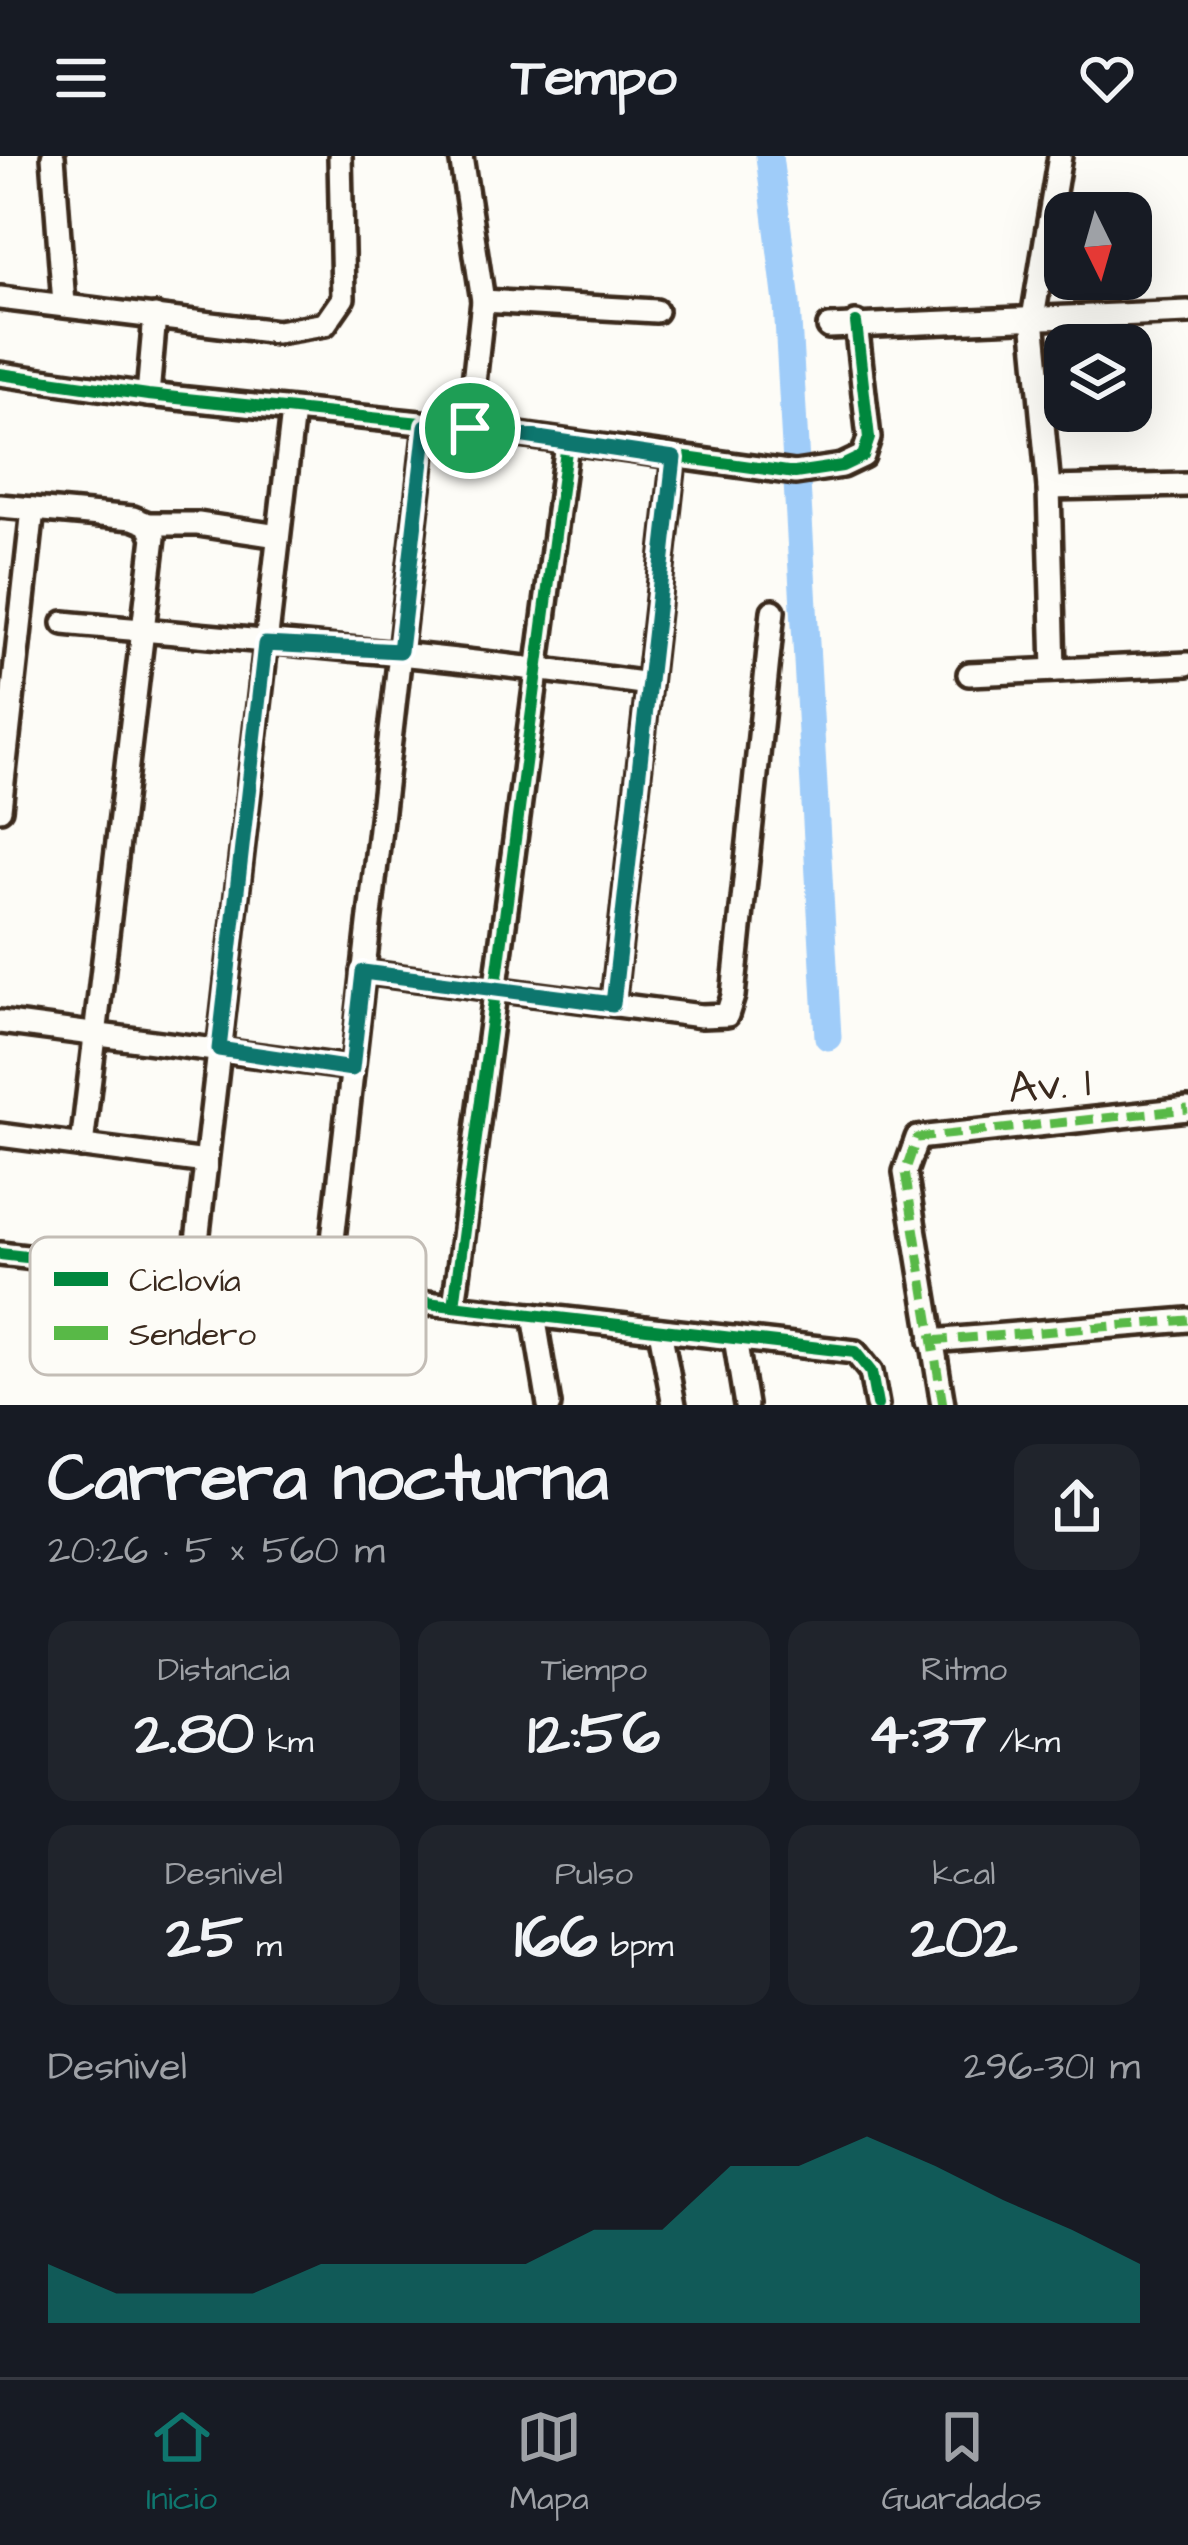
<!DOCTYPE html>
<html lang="es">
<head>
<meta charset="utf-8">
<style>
  body { margin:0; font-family:"Architects Daughter",sans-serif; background:#20242c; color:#f1f3f6; height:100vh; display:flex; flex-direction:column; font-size:45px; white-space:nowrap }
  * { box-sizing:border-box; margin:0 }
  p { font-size:39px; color:#9ea1a6 }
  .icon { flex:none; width:66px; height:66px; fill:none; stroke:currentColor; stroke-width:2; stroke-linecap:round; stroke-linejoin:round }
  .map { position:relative; height:1249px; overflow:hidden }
  .panel { display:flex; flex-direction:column; background:#171b24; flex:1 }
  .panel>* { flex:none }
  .needle { width:78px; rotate:175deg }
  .tools { position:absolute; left:1044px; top:36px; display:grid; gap:24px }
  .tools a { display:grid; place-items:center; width:108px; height:108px; border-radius:24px; background:#171b24; box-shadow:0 12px 48px #0002; font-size:60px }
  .pin { position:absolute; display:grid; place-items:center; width:102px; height:102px; color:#fff; margin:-51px; border:6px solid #fff; border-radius:50%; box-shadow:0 3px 12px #0007 }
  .round { display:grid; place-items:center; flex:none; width:126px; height:126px; border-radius:24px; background:#20242c }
  .summary { display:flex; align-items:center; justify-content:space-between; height:204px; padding:0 48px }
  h1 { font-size:66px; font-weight:700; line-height:90px }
  .metrics { display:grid; grid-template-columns:repeat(3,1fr); gap:18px; height:204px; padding:12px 48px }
  .metrics div { display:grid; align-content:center; border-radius:24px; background:#20242c; text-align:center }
  .metrics b { font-size:60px; font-weight:700 }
  .metrics small { font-size:33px; font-weight:400 }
  .metrics p { font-size:33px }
  .chart { height:336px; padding:24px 48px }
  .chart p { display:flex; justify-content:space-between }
  .chart svg { width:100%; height:216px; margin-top:12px; fill:#0f766e; opacity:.7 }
  header { display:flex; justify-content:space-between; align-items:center; height:156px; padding:0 48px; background:#171b24; font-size:54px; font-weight:700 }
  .tabs { display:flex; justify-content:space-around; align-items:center; height:168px; border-top:3px solid #363941; background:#171b24; font-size:33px; color:#9ea1a6 }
  .tabs a { display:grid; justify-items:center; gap:6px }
  .tabs .current { color:#0f766e }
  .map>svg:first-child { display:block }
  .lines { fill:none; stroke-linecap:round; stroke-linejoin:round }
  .canal { stroke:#9fccf9; stroke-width:27 }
  .street-casing { stroke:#3b2a1e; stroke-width:30 }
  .street { stroke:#fdfcf7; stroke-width:21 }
  .quiet { stroke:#58b947; stroke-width:9; stroke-dasharray:18 9; stroke-linecap:butt }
  .cycleway-casing { stroke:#fdfcf7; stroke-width:20 }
  .cycleway { stroke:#00873e; stroke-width:12 }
  .route-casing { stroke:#fff; stroke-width:24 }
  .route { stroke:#0f766e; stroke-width:15 }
  .labels { text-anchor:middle; stroke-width:9; stroke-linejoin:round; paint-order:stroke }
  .street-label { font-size:45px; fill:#3b2a1e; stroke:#fdfcf7 }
  .key { fill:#fdfcf7; stroke:#c3bdb6; stroke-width:3 }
  .key-label { font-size:33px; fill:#3b2a1e }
</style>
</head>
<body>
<header><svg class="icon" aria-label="menu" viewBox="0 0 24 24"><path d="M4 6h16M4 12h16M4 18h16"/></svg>Tempo<svg class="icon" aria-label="heart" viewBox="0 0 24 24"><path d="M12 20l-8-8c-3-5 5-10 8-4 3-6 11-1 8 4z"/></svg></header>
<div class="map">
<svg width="1188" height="1249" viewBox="0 0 1188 1249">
  <rect width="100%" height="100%" fill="#fdfcf7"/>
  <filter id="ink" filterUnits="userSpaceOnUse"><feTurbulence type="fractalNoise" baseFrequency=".00833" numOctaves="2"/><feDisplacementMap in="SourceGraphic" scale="24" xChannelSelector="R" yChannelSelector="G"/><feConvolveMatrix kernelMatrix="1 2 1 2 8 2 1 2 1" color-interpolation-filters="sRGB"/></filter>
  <g filter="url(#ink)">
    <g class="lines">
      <polyline class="canal" points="769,0 787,147 828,881"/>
      <g class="street-casing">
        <g id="street">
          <polyline points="53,0 64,148"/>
          <polyline points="461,0 483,145 469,272"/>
          <polyline points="0,142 277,176 325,168 343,142 340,0"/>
          <polyline points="483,145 656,155"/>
          <polyline points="829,171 1188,156"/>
          <polyline points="0,218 148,239 469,272 795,317 842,310 863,300 869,282 856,167"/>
          <polyline points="148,239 155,160"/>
          <polyline points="1049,332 1188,329"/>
          <polyline points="0,350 133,362 148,368 154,381 82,990"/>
          <polyline points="148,368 198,368 278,380"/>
          <path d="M 64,467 C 259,485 454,500 649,528"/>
          <polyline points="1054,514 1049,332 1033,162 1060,0"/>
          <polyline points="969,518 1188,508"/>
          <polyline points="0,653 33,353"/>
          <polyline points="363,816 701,860 727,859 733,840 773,455"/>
          <polyline points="613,847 674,302"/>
          <polyline points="0,866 352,912"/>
          <polyline points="0,979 206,1006"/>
          <polyline points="0,1098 855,1196 871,1216 877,1249"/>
          <polyline points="193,1120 293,255"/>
          <polyline points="327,1136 426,270"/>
          <polyline points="454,1150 567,287"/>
          <polyline points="534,1159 549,1249"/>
          <polyline points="660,1174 674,1249"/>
          <polyline points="735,1182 746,1249"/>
          <polyline points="931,1185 1188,1164"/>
          <polyline points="943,1249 905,1016 917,982 1188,953"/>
        </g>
      </g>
      <use href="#street" class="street"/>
      <g class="quiet">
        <polyline points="931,1185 1188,1164"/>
        <polyline points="943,1249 905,1016 917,982 1188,953"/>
      </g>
      <g class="cycleway-casing">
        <g id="cycleway">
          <polyline points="0,218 148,239 469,272 795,317 842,310 863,300 869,282 856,167"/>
          <polyline points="0,1098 855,1196 871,1216 877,1249"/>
          <polyline points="454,1150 567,287"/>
        </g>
      </g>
      <use href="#cycleway" class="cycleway"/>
    </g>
  </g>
  <g class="lines" filter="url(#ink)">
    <g class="route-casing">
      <polygon id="route" points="426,270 470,272 674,302 613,848 363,816 352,913 219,893 265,488 400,495"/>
    </g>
    <use href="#route" class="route"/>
  </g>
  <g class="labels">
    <g class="street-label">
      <text transform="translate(1049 927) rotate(-5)" y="16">Av. 1</text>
    </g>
  </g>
  <rect x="30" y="1081" width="396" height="138" rx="18" class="key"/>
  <rect x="54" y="1116" width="54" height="14" fill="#00873e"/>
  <rect x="54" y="1170" width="54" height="14" fill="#58b947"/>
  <g class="key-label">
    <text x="129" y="1135">Ciclovía</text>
    <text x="129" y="1189">Sendero</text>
  </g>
</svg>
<div class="tools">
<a><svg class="needle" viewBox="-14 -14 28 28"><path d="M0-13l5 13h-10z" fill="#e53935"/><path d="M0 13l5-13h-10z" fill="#9ea1a6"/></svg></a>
<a><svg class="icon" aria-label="layers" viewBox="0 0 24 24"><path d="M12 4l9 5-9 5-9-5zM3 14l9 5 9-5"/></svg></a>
</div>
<div class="pin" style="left:470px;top:272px;background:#1e9e55"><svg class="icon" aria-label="arrive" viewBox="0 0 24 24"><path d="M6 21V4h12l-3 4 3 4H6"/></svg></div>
</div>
<section class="panel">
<div class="summary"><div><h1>Carrera nocturna</h1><p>20:26 · 5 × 560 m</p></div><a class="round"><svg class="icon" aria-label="share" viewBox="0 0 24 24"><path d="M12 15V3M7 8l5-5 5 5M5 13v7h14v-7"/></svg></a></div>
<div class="metrics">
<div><p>Distancia</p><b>2.80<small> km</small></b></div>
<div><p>Tiempo</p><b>12:56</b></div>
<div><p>Ritmo</p><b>4:37<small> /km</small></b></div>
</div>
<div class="metrics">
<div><p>Desnivel</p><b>25<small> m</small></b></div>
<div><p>Pulso</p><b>166<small> bpm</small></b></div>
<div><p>kcal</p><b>202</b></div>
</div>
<div class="chart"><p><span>Desnivel</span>296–301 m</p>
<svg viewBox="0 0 160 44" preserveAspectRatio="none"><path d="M0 44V32L10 38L20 38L30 38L40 32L50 32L60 32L70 32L80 25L90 25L100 12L110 12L120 6L130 12L140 19L150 25L160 32V44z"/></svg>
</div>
</section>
<nav class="tabs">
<a class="current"><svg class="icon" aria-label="home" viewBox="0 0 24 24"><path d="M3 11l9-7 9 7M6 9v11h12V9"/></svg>Inicio</a>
<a><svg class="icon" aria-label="map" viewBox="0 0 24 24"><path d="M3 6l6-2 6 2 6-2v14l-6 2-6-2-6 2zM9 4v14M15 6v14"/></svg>Mapa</a>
<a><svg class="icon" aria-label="saved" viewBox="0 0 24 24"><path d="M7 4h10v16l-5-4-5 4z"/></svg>Guardados</a>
</nav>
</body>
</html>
